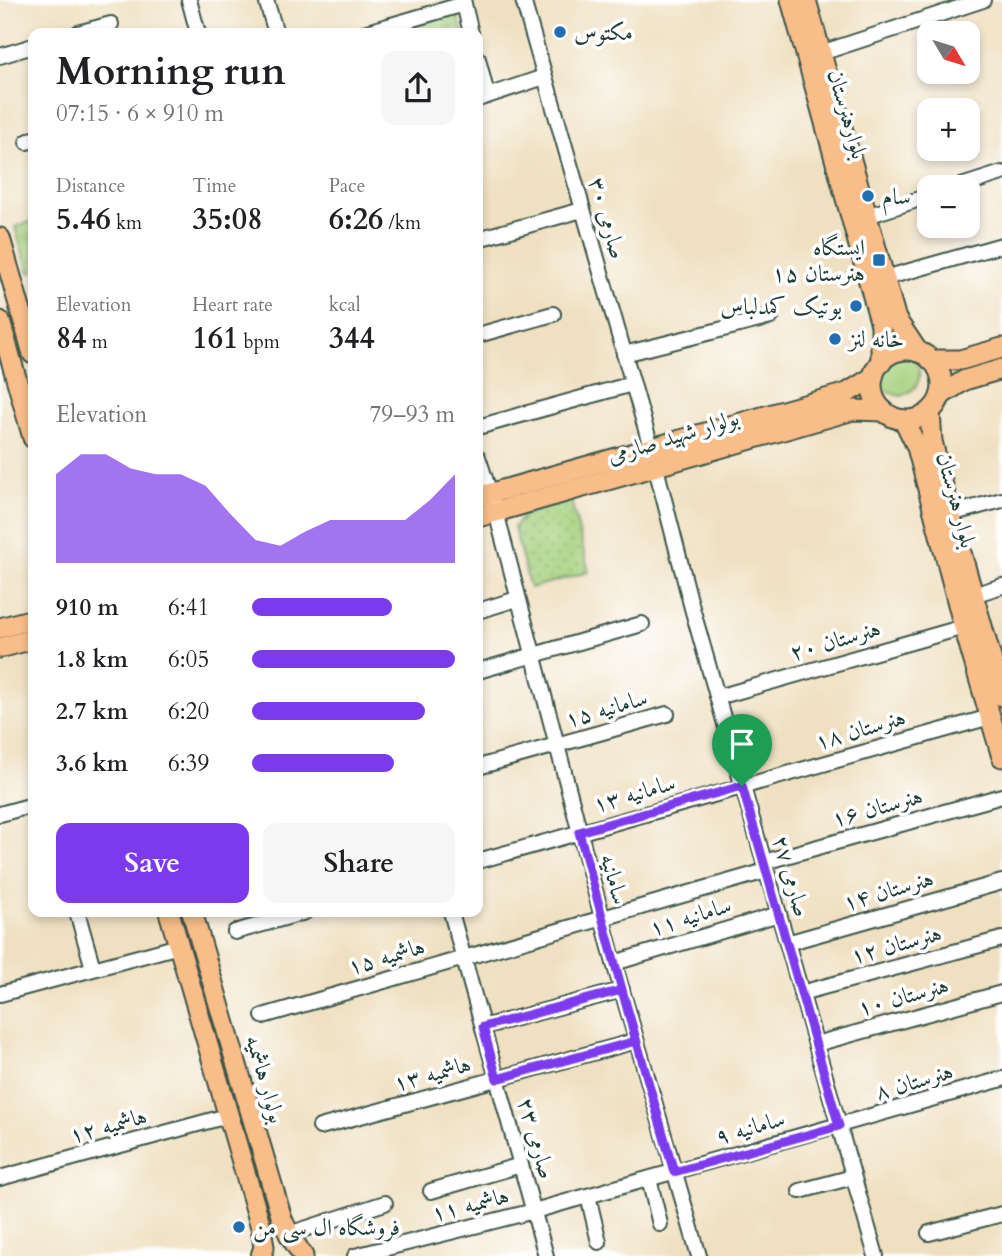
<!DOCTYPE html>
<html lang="en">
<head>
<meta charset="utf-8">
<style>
  body { margin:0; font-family:Cardo,Amiri,serif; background:#f6f6f6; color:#202124; height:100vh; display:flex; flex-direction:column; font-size:26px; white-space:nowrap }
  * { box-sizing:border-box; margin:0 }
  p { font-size:23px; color:#757577 }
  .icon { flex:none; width:38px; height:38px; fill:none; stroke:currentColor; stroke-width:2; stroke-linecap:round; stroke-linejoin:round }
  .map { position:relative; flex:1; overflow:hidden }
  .side { position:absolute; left:28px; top:28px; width:455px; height:889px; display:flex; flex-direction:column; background:#fff; border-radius:14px; box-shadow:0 4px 10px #0003 }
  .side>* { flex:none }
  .needle { width:46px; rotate:128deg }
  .controls { position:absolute; left:917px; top:21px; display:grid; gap:14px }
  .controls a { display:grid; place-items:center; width:63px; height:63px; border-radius:14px; background:#fff; box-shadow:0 4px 10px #0003; font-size:35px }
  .pin { position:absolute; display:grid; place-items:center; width:60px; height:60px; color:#fff; margin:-72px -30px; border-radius:50% 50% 50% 0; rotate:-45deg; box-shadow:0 0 7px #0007 }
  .pin .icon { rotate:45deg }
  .round { display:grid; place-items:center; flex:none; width:74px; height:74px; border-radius:14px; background:#f6f6f6 }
  .head { display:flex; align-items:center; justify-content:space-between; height:119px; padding:0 28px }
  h1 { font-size:38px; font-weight:800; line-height:52px }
  .metrics { display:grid; grid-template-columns:repeat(3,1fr); gap:10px; height:119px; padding:7px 28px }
  .metrics div { display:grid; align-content:center }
  .metrics b { font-size:30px; font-weight:800 }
  .metrics small { font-size:19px; font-weight:400 }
  .metrics p { font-size:19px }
  .chart { height:196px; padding:14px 28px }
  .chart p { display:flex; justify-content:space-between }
  .chart svg { width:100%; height:126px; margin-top:7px; fill:#7c3aed; opacity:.7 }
  .primary-button { display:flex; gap:14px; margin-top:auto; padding:14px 28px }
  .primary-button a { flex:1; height:80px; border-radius:14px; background:#7c3aed; color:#fff; font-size:28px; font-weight:800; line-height:80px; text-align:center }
  .primary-button a+a { background:#f6f6f6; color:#202124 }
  ul { padding:0 28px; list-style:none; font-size:23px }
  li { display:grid; grid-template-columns:112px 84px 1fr; align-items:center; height:52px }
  li i { height:18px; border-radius:9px; background:#7c3aed }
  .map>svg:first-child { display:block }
  .grass { fill:#a4d07c; stroke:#628658; stroke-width:2 }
  .park { fill:url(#park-tufts); stroke:#628658; stroke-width:2 }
  .garden { fill:url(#garden-dots); stroke:#628658; stroke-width:2 }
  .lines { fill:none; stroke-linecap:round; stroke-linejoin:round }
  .minor-casing { stroke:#3e5549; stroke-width:18 }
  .major-casing { stroke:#3e5549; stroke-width:23 }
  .minor { stroke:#fff; stroke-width:14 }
  .major { stroke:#f8bd89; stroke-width:19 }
  .route-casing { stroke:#fff; stroke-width:14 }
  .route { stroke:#7c3aed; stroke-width:9 }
  .poi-dot { fill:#1f6fb2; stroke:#fff; stroke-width:2.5 }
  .labels { text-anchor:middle; stroke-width:7; stroke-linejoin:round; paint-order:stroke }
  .poi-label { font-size:23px; fill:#1f3d34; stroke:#fff; text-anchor:start }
  .street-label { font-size:23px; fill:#1f3d34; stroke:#fff }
</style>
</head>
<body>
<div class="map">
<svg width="1002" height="1256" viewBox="0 0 1002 1256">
  <defs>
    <pattern id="park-tufts" width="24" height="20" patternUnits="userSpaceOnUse" patternTransform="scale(1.75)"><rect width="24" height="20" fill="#a4d07c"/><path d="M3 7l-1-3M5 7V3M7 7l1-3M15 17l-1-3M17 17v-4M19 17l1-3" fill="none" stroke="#85aa66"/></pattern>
    <pattern id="garden-dots" width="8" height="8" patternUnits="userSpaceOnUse" patternTransform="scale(1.75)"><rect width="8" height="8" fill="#a4d07c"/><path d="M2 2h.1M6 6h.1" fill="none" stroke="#85aa66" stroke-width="1.8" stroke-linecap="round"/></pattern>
  </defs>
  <rect width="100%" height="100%" fill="#fff"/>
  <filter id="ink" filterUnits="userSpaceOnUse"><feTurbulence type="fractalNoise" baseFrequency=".0143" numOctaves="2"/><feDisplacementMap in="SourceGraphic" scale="14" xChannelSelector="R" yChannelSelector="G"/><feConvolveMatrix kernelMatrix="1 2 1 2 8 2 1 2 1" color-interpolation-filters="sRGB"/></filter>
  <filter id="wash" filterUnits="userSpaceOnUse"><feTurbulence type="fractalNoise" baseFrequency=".00686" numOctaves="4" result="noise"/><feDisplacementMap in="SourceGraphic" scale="28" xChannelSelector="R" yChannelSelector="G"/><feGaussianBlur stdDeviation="1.57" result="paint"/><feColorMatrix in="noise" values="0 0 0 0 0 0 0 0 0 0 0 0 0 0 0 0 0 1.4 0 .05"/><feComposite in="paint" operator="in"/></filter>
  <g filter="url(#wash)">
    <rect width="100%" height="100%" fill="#efe0c1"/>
    <path class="grass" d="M 896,352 L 903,353 L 916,361 C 924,377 918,390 901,396 L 887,392 L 878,380 L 889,355 Z"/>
    <g class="park">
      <polygon points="457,13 463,33 386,33"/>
      <polygon points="33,221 33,272 29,273 15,227"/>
    </g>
    <polygon class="garden" points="571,500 589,572 530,588 514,527 525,514"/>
  </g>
  <g filter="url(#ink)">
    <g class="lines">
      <g class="minor-casing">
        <g id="minor">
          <polyline points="189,0 198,33"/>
          <polyline points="266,0 276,33"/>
          <polyline points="463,0 471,33"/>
          <polyline points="523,0 651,447"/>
          <polyline points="78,33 111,24"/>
          <polyline points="364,33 464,4"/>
          <polyline points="821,53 983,0"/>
          <polyline points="0,56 33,46"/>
          <polyline points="478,59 487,95"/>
          <polyline points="478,99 544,77"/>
          <polyline points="27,142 33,139"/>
          <polyline points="958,187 1002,173"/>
          <polyline points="867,216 929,196"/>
          <polyline points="478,239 582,210"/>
          <polyline points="885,278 1002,245"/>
          <polyline points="478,335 553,314"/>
          <polyline points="624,354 771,317"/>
          <polyline points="478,427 632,384"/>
          <polyline points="478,457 496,512 614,963 699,1256"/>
          <polyline points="656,468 692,608 876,1256"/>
          <polyline points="950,514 1002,500"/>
          <polyline points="973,595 1002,586"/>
          <polyline points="478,611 517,599"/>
          <polyline points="478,671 642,624"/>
          <polyline points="718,697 964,627"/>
          <polyline points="478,767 667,714"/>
          <polyline points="0,814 33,805"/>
          <polyline points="478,861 990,717"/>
          <polyline points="764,862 1002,796"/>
          <polyline points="77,912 93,968"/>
          <polyline points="451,912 546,1256"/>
          <polyline points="235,932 305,912"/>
          <polyline points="787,943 1002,882"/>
          <polyline points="614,963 779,914"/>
          <polyline points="801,993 1002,939"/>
          <polyline points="0,994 179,946"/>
          <polyline points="263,1016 766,871"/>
          <polyline points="483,1027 622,990"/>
          <polyline points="816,1044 1002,993"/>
          <polyline points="320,1127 636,1041"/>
          <polyline points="0,1178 227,1116"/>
          <polyline points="649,1179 660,1224"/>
          <polyline points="431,1191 521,1165"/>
          <polyline points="800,1191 853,1177"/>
          <polyline points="588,1196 599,1242"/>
          <polyline points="929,1233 1002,1214"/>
          <polyline points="289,1234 385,1203"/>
          <polyline points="355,1256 534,1211 1002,1079"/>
        </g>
      </g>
      <g class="major-casing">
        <g id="major">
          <polyline points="791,0 881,325 881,363"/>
          <polyline points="806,0 896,319 918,352"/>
          <polyline points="0,238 33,354"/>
          <polyline points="0,321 33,438"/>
          <circle cx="907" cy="385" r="35"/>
          <polyline points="931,360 960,360 1002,348"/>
          <polyline points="941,395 965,380 1002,369"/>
          <polyline points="930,412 932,441 950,514 1002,696"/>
          <polyline points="904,420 917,447 964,627 1002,757"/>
          <polyline points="478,497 847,393 873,377"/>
          <polyline points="478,517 853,410 884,411"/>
          <polyline points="0,628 33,619"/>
          <polyline points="0,648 33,639"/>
          <polyline points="169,912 261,1227 264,1247 261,1256"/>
          <polyline points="192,912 282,1219 289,1234 303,1256"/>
        </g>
      </g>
      <use href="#minor" class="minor"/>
      <use href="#major" class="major"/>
    </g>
  </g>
  <g class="lines" filter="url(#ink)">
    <g class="route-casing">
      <polyline id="route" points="742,786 579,832 636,1041 497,1079 483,1027 622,990 674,1172 839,1126 742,786"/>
    </g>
    <use href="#route" class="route"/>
  </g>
  <g class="poi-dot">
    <circle cx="560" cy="32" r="7"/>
    <circle cx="868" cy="196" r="7"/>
    <rect x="872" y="253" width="14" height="14" rx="3.5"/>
    <circle cx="856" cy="306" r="7"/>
    <circle cx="835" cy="339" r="7"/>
    <circle cx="239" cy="1227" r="7"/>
  </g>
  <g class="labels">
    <g class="poi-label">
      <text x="574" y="40">مکتوس</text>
      <text x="882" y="204">سام</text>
      <text x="865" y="255" text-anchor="end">ایستگاه<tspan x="865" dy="26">هنرستان ۱۵</tspan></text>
      <text x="842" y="314" text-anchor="end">بوتیک کمدلباس</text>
      <text x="849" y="347">خانه لنز</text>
      <text x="253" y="1235">فروشگاه ال سی من</text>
    </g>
    <g class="street-label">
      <text transform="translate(848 114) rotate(74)" y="8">بلوارهنرستان</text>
      <text transform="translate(608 218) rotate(74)" y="8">صارمی ۳۰</text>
      <text transform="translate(673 436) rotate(-17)" y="8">بولوار شهید صارمی</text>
      <text transform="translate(957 500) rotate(75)" y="8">بلوار هنرستان</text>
      <text transform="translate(835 640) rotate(-16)" y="8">هنرستان ۲۰</text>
      <text transform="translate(606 708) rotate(-16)" y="8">سامانیه ۱۵</text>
      <text transform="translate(860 729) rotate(-16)" y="8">هنرستان ۱۸</text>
      <text transform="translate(634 793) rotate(-16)" y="8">سامانیه ۱۳</text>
      <text transform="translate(877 807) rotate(-15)" y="8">هنرستان ۱۶</text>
      <text transform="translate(792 876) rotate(74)" y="8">صارمی ۲۷</text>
      <text transform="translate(615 879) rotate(75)" y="8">سامانیه</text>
      <text transform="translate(888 890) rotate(-16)" y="8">هنرستان ۱۴</text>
      <text transform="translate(690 916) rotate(-17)" y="8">سامانیه ۱۱</text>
      <text transform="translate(896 944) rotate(-15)" y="8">هنرستان ۱۲</text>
      <text transform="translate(386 956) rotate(-16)" y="8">هاشمیه ۱۵</text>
      <text transform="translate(903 996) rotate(-15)" y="8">هنرستان ۱۰</text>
      <text transform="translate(432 1073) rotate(-15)" y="8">هاشمیه ۱۳</text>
      <text transform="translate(266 1079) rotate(74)" y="8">بولوار هاشمیه</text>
      <text transform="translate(914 1081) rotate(-16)" y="8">هنرستان ۸</text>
      <text transform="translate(108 1125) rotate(-15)" y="8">هاشمیه ۱۲</text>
      <text transform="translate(750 1127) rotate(-16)" y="8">سامانیه ۹</text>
      <text transform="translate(537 1138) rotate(74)" y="8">صارمی ۲۳</text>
      <text transform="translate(470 1204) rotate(-14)" y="8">هاشمیه ۱۱</text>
    </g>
  </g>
</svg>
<div class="controls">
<a><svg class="needle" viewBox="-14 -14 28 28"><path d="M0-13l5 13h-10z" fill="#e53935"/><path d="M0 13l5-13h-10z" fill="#757577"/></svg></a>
<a>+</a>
<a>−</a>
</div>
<div class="pin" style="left:742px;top:786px;background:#1e9e55"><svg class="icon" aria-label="arrive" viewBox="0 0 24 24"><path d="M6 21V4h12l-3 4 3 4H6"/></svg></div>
<section class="side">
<div class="head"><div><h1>Morning run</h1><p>07:15 · 6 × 910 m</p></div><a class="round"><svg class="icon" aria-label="share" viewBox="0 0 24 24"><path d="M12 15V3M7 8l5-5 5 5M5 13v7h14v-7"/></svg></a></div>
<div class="metrics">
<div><p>Distance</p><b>5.46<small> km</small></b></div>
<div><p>Time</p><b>35:08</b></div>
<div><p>Pace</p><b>6:26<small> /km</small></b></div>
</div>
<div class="metrics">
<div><p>Elevation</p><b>84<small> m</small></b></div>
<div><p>Heart rate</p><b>161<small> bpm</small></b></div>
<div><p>kcal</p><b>344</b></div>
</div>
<div class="chart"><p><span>Elevation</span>79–93 m</p>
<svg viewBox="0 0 160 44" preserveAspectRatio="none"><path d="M0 44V13L10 6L20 6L30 11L40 13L50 13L60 17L70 27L80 36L90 38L100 33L110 29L120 29L130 29L140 29L150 22L160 13V44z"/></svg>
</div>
<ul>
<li><b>910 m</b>6:41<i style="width:69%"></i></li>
<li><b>1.8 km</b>6:05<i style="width:100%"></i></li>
<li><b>2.7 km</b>6:20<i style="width:85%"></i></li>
<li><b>3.6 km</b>6:39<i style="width:70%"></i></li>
</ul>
<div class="primary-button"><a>Save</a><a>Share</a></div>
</section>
</div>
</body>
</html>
